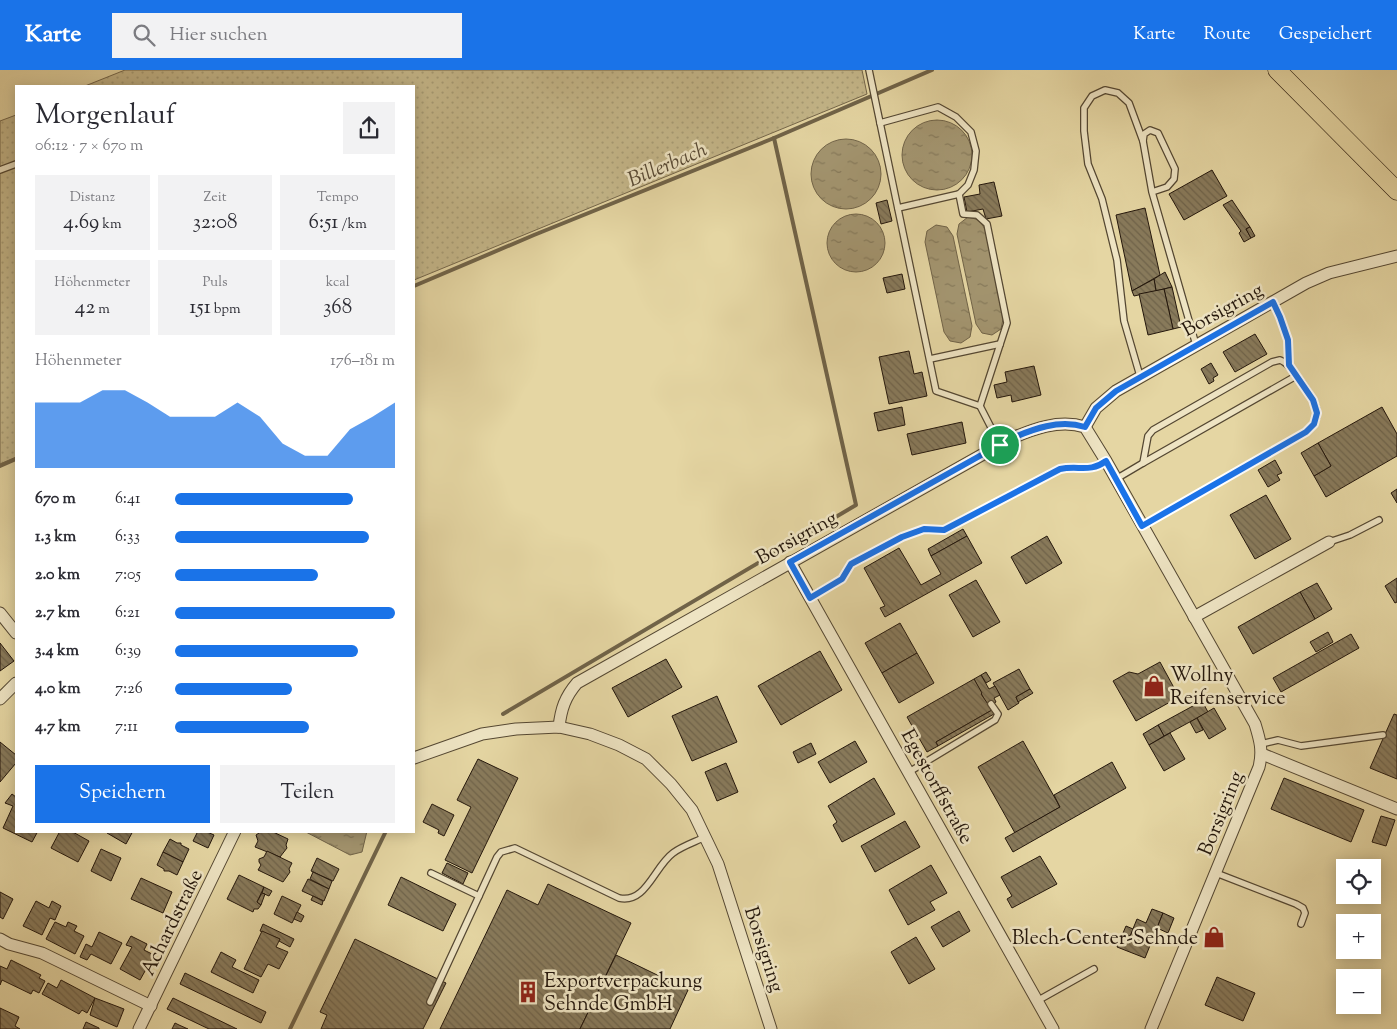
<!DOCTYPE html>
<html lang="de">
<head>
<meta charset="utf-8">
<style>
  body { margin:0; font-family:"Sorts Mill Goudy",serif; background:#f2f2f3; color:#2b2b33; height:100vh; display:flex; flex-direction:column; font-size:19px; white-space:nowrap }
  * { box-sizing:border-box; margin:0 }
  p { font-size:16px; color:#7c7c81 }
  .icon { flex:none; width:28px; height:28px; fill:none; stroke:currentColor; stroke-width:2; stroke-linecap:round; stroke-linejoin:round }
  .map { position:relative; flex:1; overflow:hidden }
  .side { position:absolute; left:15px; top:15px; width:400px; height:748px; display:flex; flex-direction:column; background:#fff; border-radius:0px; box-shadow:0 2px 12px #0003 }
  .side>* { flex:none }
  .fabs { position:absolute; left:1336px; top:789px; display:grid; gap:10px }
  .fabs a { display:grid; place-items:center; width:45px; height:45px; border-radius:0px; background:#fff; box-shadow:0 2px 12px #0003; font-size:25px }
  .pin { position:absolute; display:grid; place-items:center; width:42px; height:42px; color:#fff; margin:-21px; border:2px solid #fff; border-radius:50%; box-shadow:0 1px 5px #0007 }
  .round { display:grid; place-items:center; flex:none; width:52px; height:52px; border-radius:0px; background:#f2f2f3 }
  .headline { display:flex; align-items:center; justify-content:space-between; height:85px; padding:0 20px }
  h1 { font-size:28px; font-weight:600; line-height:38px }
  .metrics { display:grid; grid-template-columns:repeat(3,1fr); gap:8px; height:85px; padding:5px 20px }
  .metrics div { display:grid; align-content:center; border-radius:0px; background:#f2f2f3; text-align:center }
  .metrics b { font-size:21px; font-weight:600 }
  .metrics small { font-size:14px; font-weight:400 }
  .metrics p { font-size:14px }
  .chart { height:140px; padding:10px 20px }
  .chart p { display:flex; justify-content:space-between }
  .chart svg { width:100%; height:90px; margin-top:5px; fill:#1a73e8; opacity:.7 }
  .primary-button { display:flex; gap:10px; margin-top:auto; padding:10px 20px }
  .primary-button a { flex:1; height:58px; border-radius:0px; background:#1a73e8; color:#fff; font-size:20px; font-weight:600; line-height:58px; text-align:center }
  .primary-button a+a { background:#f2f2f3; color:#2b2b33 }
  ul { padding:0 20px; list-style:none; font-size:16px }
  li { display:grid; grid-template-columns:80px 60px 1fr; align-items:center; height:38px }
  li i { height:12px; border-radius:6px; background:#1a73e8 }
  header { display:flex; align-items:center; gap:30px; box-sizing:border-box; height:70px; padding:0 25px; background:#1a73e8; color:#fff }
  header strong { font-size:24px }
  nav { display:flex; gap:28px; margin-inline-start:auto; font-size:18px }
  .search { width:350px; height:45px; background:#f2f2f3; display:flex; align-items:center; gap:12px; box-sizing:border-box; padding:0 18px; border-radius:0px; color:#7c7c81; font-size:19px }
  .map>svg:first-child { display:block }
  .green { fill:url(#green-dots); stroke:#74664a }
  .water { fill:url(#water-ripples); stroke:#706348 }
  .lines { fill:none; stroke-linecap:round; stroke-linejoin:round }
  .stream { stroke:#706348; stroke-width:4 }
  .building { fill:url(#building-back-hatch); stroke:#24170c }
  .lane-casing { stroke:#544732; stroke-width:8 }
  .street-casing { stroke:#544732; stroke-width:13 }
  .primary-casing { stroke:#24170c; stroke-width:19 }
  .lane { stroke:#eee4c3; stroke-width:5.5 }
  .street { stroke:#eee4c3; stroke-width:11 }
  .primary { stroke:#e5d6a3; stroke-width:18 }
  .route-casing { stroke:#fff; stroke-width:10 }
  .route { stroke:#1a73e8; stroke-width:6 }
  .labels { text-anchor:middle; stroke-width:5; stroke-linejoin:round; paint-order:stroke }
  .street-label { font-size:20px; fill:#24170c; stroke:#eee4c3 }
  .poi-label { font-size:20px; fill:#24170c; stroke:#eee4c3; text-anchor:start }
  .water-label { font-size:21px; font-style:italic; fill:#574934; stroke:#eee4c3 }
</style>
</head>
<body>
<header>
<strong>Karte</strong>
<div class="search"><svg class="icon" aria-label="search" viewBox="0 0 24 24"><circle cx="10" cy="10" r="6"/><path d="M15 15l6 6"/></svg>Hier suchen</div>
<nav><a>Karte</a><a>Route</a><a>Gespeichert</a></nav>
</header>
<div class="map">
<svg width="1397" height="959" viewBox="0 0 1397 959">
  <defs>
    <pattern id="green-dots" width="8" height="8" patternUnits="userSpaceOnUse" patternTransform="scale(1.25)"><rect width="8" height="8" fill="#c4b689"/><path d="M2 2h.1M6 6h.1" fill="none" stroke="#a89c75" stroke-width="1.8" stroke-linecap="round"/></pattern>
    <pattern id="water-ripples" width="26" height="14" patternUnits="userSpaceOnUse" patternTransform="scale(1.25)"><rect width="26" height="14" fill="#a39570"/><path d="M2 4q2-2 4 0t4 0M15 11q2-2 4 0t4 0" fill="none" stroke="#85795a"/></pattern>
    <pattern id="building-back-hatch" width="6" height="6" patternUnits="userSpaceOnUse" patternTransform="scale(1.25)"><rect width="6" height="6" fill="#887a5b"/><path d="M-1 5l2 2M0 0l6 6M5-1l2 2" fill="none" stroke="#6f634a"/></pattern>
  </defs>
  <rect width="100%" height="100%" fill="#e5d6a3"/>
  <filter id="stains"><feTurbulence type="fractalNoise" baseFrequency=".004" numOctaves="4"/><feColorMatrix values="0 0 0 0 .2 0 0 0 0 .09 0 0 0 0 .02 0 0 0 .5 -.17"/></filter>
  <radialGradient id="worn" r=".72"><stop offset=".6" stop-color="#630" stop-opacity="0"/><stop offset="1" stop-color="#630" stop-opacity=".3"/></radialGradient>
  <g class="green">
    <polygon points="125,0 862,0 867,24 414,210 414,16 85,16"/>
    <polygon points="16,45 16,387 0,394 0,51"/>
  </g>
  <g class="water">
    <circle cx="937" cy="85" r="35"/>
    <circle cx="846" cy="104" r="35"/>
    <circle cx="856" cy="173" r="29"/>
    <polygon points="968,147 979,150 985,159 1003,249 1001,259 992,265 982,263 976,254 957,164 959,154"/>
    <polygon points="936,155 947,157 953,166 972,256 970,267 961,273 950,271 944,262 925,172 927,161"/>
    <polygon points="304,761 367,761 362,782 350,785"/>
  </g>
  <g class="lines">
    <g class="stream">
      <polyline points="414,216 534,165 774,68 932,0"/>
      <polyline points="0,396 16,389"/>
      <polyline points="503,644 856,435 774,68"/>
      <polyline points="290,959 386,761"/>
    </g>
  </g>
  <g class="building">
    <polygon points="1212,100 1227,126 1184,150 1169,124"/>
    <polygon points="994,112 1002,146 986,149 983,139 967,142 964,127 980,124 979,115"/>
    <polygon points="887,130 892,151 881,154 876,133"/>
    <polygon points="1232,130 1250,157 1246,159 1251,168 1244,172 1239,163 1241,161 1223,135"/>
    <polygon points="1145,138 1160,205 1132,221 1116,145"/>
    <polygon points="1250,157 1255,166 1251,168 1246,159"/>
    <polygon points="1165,202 1172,217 1156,221 1154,209"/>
    <polygon points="902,204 905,219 887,223 883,208"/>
    <polygon points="1154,209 1156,221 1134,226 1132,221"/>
    <polygon points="1172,217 1181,257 1173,259 1164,219"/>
    <polygon points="1164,219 1173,259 1148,265 1139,224"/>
    <polygon points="1255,264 1267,284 1235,302 1223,282"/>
    <polygon points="909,281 914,304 922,302 927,326 889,334 879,287"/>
    <polygon points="1211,293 1218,305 1213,308 1214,311 1209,314 1201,299"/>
    <polygon points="1034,296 1041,325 1012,332 1011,325 997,328 994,315 1007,312 1005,302"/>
    <polygon points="902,337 905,355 878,361 874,343"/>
    <polygon points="1382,337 1397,364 1397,386 1326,427 1314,406 1331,396 1318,373"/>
    <polygon points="962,352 966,373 912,385 907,364"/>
    <polygon points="1318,373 1331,396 1314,406 1301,383"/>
    <polygon points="1275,390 1282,403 1277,405 1280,410 1268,417 1258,400"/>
    <polygon points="1397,419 1397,433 1391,423"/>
    <polygon points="1266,425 1291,469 1255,489 1230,445"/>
    <polygon points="963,459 967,466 931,486 928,479"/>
    <polygon points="967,466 982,493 885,547 880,538 885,536 864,498 899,478 921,515 941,504 931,486"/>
    <polygon points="1047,466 1062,493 1026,514 1011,487"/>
    <polygon points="1397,508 1397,532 1395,533 1385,516"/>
    <polygon points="976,510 1000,552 973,567 949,525"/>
    <polygon points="1317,513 1332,539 1315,549 1300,522"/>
    <polygon points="1300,522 1315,549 1253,584 1238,557"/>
    <polygon points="900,553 917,583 882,603 865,573"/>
    <polygon points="1328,562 1333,572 1316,582 1310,572"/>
    <polygon points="1351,564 1359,578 1281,622 1273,608"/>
    <polygon points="0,573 14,591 0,601"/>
    <polygon points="820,581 842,620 781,655 758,616"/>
    <polygon points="917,583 934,613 899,633 882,603"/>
    <polygon points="666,589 682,617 628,647 612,618"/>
    <polygon points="1160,592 1179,627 1136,651 1113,611 1129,602 1138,604"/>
    <polygon points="1019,599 1030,619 1016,627 1019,633 1008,640 993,613"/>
    <polygon points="986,602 991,610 986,613 981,605"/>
    <polygon points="981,605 989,619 995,616 1000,625 994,628 996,632 988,637 974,609"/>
    <polygon points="974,609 982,623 981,624 992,640 936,672 938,676 927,682 907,647"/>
    <polygon points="1030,619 1033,623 1018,632 1016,627"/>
    <polygon points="717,626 737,672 692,691 672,646"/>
    <polygon points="1202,631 1208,642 1164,666 1158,655"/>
    <polygon points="1214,638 1226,659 1209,669 1197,648"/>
    <polygon points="992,640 994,644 938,676 936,672"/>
    <polygon points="1394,644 1397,645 1397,709 1370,698"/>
    <polygon points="1197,648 1203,660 1196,663 1190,652"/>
    <polygon points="1158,655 1164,666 1149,675 1143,664"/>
    <polygon points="1170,663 1185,689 1164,701 1149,675"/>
    <polygon points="855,671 867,692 830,713 818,692"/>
    <polygon points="1023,671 1060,737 1015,763 978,697"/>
    <polygon points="0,672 16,685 16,693 0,712"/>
    <polygon points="811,673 816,684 798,693 793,682"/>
    <polygon points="478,689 518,708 472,803 445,790 471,737 457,730"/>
    <polygon points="1112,692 1126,718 1013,782 1005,768 1060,737 1054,725"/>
    <polygon points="726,693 738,722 717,731 705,702"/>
    <polygon points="874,708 895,744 842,772 833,755 837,752 828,736"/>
    <polygon points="1284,708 1364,740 1351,772 1271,739"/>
    <polygon points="12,724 16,727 16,761 38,761 32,772 3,758 13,736 5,733"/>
    <polygon points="432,734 454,745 444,766 438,763 439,760 423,752"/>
    <polygon points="1381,746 1395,750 1386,776 1372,772"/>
    <polygon points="905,751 920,777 875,802 861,776"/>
    <polygon points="60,761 71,761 89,771 78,792 51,778"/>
    <polygon points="108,761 133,761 126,774 107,763"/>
    <polygon points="198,761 205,761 214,765 208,778 193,771"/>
    <polygon points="262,761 271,761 288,769 286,775 287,778 280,787 255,777 258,771 256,765"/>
    <polygon points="170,769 177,773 181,773 181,775 189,779 183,792 163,782"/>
    <polygon points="101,779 121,788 111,811 91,801"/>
    <polygon points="267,781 292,793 289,799 290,802 283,812 258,800 261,795 259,792 259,789 264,787"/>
    <polygon points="163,782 183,792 177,805 169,801 164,801 164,799 157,795"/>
    <polygon points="1040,786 1057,814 1012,838 1007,829 1012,826 1001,807"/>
    <polygon points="317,788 339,799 333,811 311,801"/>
    <polygon points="447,793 468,803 463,814 442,803"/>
    <polygon points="931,795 947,823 930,832 935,840 908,855 889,820"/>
    <polygon points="313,802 332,811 329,819 310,809"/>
    <polygon points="239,805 264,817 257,832 261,835 258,839 254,839 253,842 227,829"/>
    <polygon points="401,807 456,834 443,861 388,835"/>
    <polygon points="141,808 172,822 163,843 131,829"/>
    <polygon points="308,809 329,819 324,831 302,821"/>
    <polygon points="548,814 631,853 580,959 440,959 507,820 538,835"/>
    <polygon points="264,817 272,821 269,826 262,823"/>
    <polygon points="0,822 13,829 3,849 0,847"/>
    <polygon points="262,823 265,824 261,835 257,832"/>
    <polygon points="282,826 301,835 292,853 274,844"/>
    <polygon points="313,826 323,831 322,835 311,830"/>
    <polygon points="36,831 49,838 52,831 61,836 55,850 50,848 42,865 23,856"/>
    <polygon points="1152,839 1163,843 1145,888 1117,877 1123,863 1130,866 1137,849 1146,853"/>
    <polygon points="959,841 970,861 943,877 931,857"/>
    <polygon points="297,842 304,846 301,852 294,849"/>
    <polygon points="1163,843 1174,848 1168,863 1157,858"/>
    <polygon points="55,852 66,857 68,852 77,856 74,861 84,866 75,884 46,869"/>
    <polygon points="263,854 294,869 290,877 279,871 280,869 260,861"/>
    <polygon points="1126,856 1133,859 1130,866 1123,863"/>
    <polygon points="262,861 280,869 276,877 288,882 279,899 268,894 261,907 244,899"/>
    <polygon points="99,862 122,873 111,894 91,884 87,890 80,887 86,874 92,877"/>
    <polygon points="131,866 147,874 144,880 154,885 140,910 120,899 132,877 126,875"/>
    <polygon points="916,867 935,899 909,914 891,882"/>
    <polygon points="355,869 446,913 423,959 321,959 327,945 320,942"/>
    <polygon points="221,882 236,890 232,897 259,910 253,923 211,902"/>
    <polygon points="616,885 688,920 670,959 580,959"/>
    <polygon points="11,890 41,905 39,908 45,911 39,923 33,920 31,924 2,910 0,915 0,896 7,899"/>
    <polygon points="185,903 266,942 261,953 180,914"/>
    <polygon points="1217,907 1255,923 1243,951 1205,935"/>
    <polygon points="61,910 95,928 87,943 82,940 79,944 42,924 48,913 57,918"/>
    <polygon points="95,928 124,939 117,957 90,945"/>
    <polygon points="173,928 237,959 209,959 167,939"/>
    <polygon points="0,938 19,947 15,956 20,959 0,959"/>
    <polygon points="86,952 99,958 99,959 83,959"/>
    <polygon points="175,953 179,955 188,959 172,959"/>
  </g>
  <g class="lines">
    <g class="lane-casing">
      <g id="lane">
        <polyline points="869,0 936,321 980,336 1000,375"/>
        <polyline points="880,53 938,37 956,47 971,62 976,81 974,100 968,115 959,124 898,138"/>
        <polyline points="0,100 16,94"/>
        <polyline points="1152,122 1167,117 1174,109 1175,99 1158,63 1150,60 1144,64 1143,71 1152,122 1196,275"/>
        <polyline points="959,124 963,144 977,145 987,154 1007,253 980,336"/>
        <polyline points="1273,232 1280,247 1288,270 1289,295"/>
        <polyline points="930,289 1000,274"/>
        <polyline points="1140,306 1124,251 1117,190 1102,129 1088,94 1084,61 1084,38 1092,26 1105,20 1118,23 1129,33 1143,71"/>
        <polyline points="1143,393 1296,306"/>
        <path d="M 1116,409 L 1143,393 L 1148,366 L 1153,360 L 1272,292 L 1280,290 C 1291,294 1315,329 1317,341 C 1318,350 1312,356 1306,362 L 1142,456"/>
        <polyline points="1329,472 1350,465 1379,450"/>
        <path d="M 810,527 L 842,509 L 851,494 L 902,467 L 924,459 L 943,460 L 1060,399 C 1078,395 1090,403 1106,391"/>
        <polyline points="1261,674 1278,670 1301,676 1383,665"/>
        <polyline points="909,702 995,650 998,644 991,634"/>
        <polyline points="431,803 479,826"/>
        <polyline points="1216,803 1296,834 1303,838 1305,843 1301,854"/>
        <polyline points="1037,931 1094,899"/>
        <path d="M 430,932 L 497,787 L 501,782 L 515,778 L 619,828 C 646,834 654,797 673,783 C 682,776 695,772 705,767"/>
      </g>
    </g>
    <g class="street-casing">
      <g id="street">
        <polyline points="1085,357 1096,338 1116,321 1306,213 1329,203 1397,186"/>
        <polyline points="790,492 1053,959"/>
        <polyline points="0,543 16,563"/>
        <polyline points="1194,547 1329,472"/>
        <polyline points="0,629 16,613"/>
        <path d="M 559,657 C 561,639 565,627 577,613 L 1010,369 C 1033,359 1059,349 1085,357 L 1106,391 L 1255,654 C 1260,670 1263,681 1259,697 L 1151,959"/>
        <polyline points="1262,684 1397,739"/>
        <polyline points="414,688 482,664 516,659 559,657 590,664 619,675 646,689 671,714 692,740 718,794 771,959"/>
        <polyline points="0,869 9,874 42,883 151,936"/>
        <polyline points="139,959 235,761"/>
      </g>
    </g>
    <g class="primary-casing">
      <polyline id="primary" points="1277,0 1397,121"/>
    </g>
    <use href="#lane" class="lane"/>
    <use href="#street" class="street"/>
    <use href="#primary" class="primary"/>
  </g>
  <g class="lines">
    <g class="route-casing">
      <path id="route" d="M 1273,232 L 1280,247 L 1288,270 L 1289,295 L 1313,330 L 1317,343 L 1314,354 L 1306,362 L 1142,456 L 1106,391 C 1090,403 1078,395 1060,399 L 944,460 L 924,459 L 902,467 L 851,494 L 842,509 L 810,528 L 790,492 L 1010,369 C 1033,359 1059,349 1085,357 L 1096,338 L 1116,321 Z"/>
    </g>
    <use href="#route" class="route"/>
  </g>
  <defs>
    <g id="shop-bare" transform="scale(1.725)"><path d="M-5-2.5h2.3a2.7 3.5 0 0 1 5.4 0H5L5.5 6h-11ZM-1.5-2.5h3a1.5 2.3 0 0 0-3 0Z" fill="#8f2418" stroke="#eee4c3" stroke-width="2.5" paint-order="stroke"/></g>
    <g id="building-bare" transform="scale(1.725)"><path d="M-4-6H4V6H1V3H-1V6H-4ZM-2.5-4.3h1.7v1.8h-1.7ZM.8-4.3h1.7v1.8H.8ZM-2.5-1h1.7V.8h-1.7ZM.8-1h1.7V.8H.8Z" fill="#8f2418" stroke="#eee4c3" stroke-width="2.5" paint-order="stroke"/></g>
  </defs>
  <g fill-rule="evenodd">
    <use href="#shop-bare" x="1154" y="616"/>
    <use href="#shop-bare" x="1214" y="867"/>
    <use href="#building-bare" x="528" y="922"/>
  </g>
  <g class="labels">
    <g class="street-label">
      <text transform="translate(1222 239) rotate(-29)" y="7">Borsigring</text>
      <text transform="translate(796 467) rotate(-29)" y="7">Borsigring</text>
      <text transform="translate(938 716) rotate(61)" y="7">Egestorffstraße</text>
      <text transform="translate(1220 743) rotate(-68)" y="7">Borsigring</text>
      <text transform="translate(171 852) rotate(-64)" y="7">Achardstraße</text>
      <text transform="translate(765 879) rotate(72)" y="7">Borsigring</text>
    </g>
    <g class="poi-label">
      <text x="1170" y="611">Wollny<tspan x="1170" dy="23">Reifenservice</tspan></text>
      <text x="1198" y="874" text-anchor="end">Blech-Center-Sehnde</text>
      <text x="544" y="917">Exportverpackung<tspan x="544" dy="23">Sehnde GmbH</tspan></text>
    </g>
    <g class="water-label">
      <text transform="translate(667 94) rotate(-23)" y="7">Billerbach</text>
    </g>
  </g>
  <rect width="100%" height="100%" filter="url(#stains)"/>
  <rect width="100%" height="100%" fill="url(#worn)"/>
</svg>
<div class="fabs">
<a><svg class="icon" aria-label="locate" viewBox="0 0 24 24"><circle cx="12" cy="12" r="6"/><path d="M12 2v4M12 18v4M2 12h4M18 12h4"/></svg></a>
<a>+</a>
<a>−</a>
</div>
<div class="pin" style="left:1000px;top:375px;background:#1e9e55"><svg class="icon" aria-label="arrive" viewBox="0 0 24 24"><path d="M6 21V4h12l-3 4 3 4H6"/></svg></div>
<section class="side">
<div class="headline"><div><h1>Morgenlauf</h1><p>06:12 · 7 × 670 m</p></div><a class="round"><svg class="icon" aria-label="share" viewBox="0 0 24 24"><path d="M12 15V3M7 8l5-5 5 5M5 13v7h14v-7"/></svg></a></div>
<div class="metrics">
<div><p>Distanz</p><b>4.69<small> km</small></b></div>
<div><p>Zeit</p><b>32:08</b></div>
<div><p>Tempo</p><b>6:51<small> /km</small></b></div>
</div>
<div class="metrics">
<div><p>Höhenmeter</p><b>42<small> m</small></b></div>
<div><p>Puls</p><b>151<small> bpm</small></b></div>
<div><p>kcal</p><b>368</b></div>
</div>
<div class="chart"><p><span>Höhenmeter</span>176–181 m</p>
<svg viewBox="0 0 160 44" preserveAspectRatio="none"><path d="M0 44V12L10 12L20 12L30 6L40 6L50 12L60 19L70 19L80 19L90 12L100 19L110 32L120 38L130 38L140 25L150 19L160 12V44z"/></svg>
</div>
<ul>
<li><b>670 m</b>6:41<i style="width:81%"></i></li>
<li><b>1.3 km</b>6:33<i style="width:88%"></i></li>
<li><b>2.0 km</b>7:05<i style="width:65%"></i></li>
<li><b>2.7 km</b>6:21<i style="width:100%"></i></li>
<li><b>3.4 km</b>6:39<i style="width:83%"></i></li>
<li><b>4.0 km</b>7:26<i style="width:53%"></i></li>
<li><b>4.7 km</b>7:11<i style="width:61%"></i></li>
</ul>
<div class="primary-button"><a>Speichern</a><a>Teilen</a></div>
</section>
</div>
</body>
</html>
